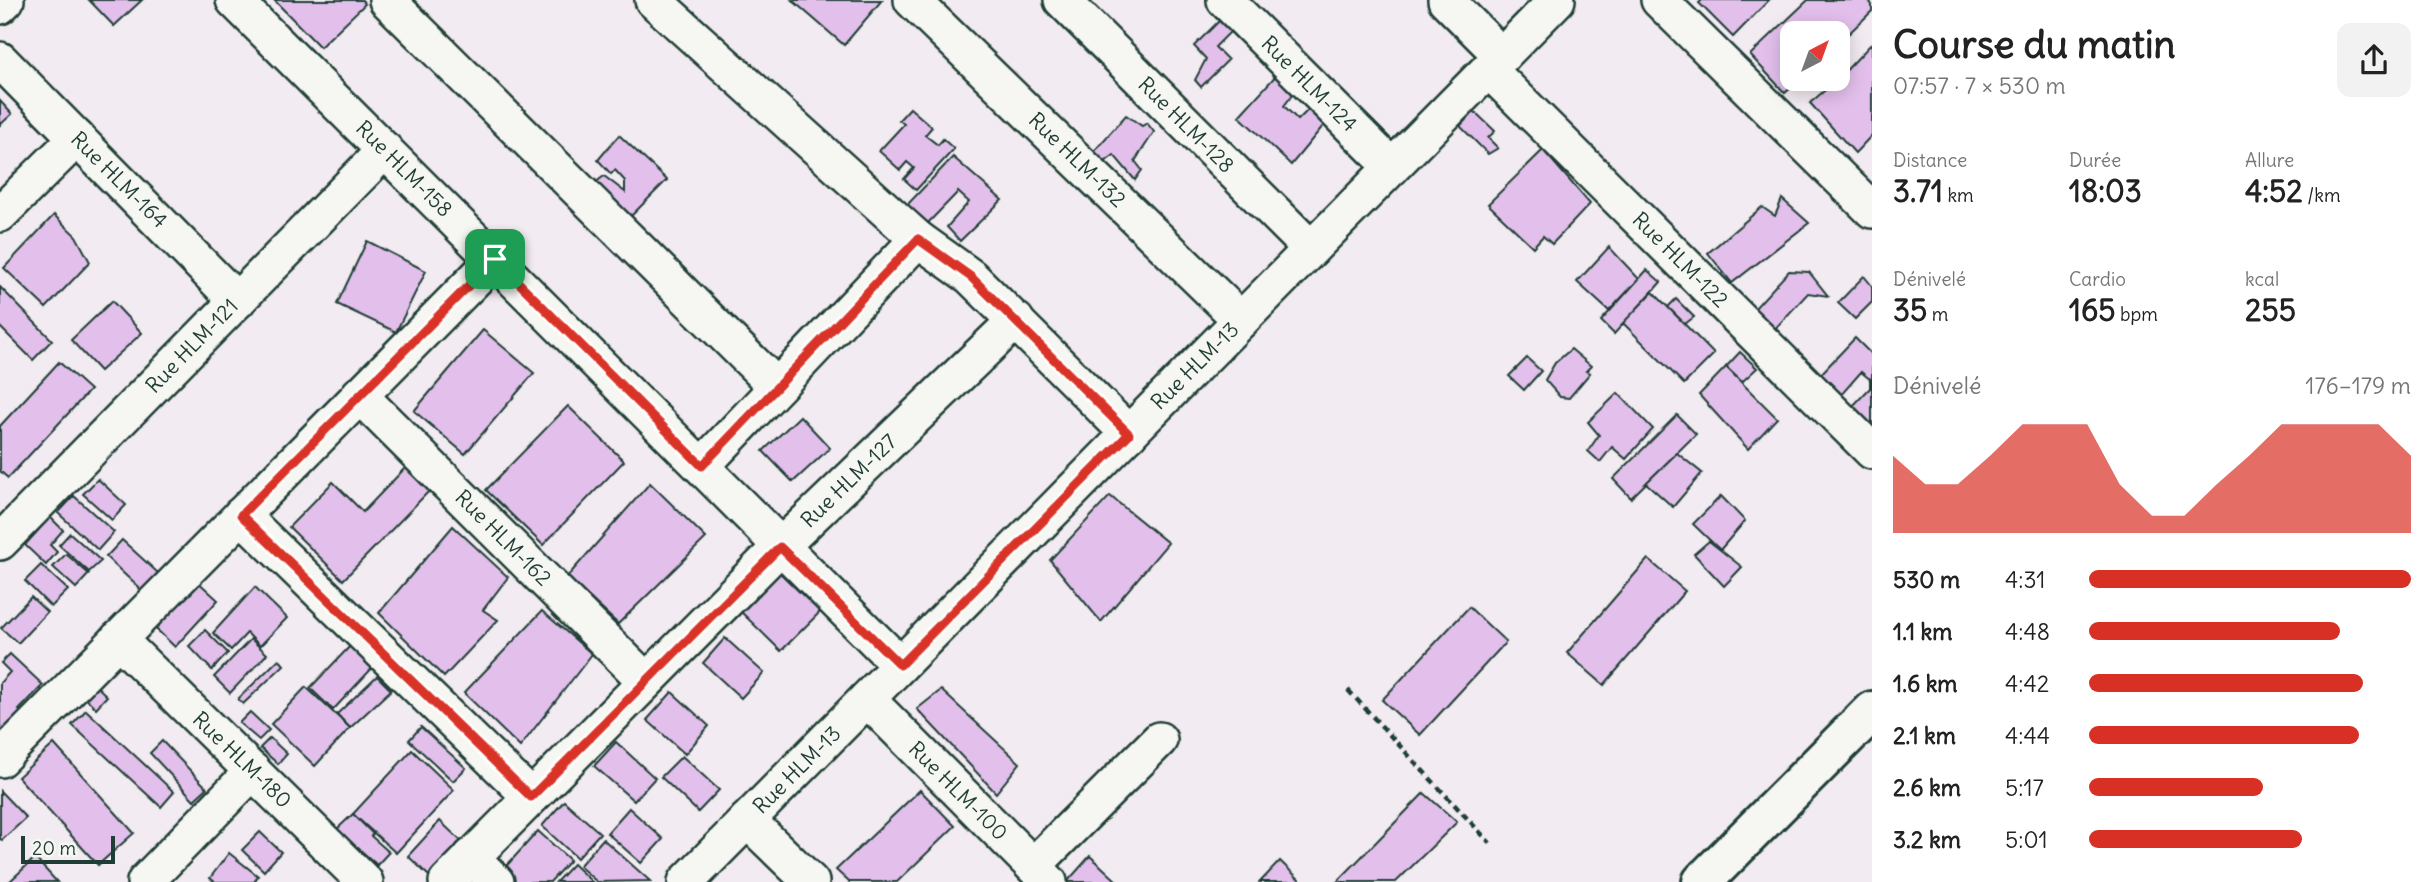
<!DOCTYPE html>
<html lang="fr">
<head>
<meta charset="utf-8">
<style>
  body { margin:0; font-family:Delius,sans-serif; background:#f2f2f2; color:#222; height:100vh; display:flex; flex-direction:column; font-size:26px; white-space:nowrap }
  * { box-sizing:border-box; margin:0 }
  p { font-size:23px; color:#767676 }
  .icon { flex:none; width:38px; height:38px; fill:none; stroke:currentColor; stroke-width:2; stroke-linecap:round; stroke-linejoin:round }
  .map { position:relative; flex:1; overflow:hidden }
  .drawer { display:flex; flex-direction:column; background:#fff; width:560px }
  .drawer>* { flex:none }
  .needle { width:46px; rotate:41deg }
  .fabs { position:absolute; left:1780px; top:21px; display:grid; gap:14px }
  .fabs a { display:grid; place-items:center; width:70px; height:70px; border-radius:14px; background:#fff; box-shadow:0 4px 18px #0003; font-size:35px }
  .scale { position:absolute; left:21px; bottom:18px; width:94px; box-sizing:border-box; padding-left:7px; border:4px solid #1f3d34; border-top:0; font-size:19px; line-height:24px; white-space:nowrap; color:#1f3d34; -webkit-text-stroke:5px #f6f6f2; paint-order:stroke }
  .pin { position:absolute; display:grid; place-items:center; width:60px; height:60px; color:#fff; margin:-30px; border-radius:14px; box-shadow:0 4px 10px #0006 }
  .round { display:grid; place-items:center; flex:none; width:74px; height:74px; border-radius:14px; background:#f2f2f2 }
  .head { display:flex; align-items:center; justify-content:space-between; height:119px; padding:0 21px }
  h1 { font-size:38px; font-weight:800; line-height:52px }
  .stats { display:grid; grid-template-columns:repeat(3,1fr); gap:10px; height:119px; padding:7px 21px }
  .stats div { display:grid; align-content:center }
  .stats b { font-size:30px; font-weight:800 }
  .stats small { font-size:19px; font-weight:400 }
  .stats p { font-size:19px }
  .chart { height:196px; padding:14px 21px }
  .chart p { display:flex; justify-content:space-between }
  .chart svg { width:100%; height:126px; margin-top:7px; fill:#d93025; opacity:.7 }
  ul { padding:0 21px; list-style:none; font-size:23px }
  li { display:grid; grid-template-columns:112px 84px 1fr; align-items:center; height:52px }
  li i { height:18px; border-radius:9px; background:#d93025 }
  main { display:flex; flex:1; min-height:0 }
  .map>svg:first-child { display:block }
  .building { fill:#e3c0ec; stroke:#1f3d34; stroke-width:2 }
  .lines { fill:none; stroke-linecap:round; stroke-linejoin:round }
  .minor-casing { stroke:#1f3d34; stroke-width:40 }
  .tertiary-casing { stroke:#1f3d34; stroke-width:44 }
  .path { stroke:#1f3d34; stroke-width:4.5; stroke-dasharray:7 5; stroke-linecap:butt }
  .minor { stroke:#f6f6f2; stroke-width:35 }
  .tertiary { stroke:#f6f6f2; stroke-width:38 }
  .route-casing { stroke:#fff; stroke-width:14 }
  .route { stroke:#d93025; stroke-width:9 }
  .labels { text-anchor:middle; stroke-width:5; stroke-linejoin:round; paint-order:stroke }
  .street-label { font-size:21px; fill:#1f3d34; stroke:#f6f6f2 }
</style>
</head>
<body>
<main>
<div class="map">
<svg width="1872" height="882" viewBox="0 0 1872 882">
  <rect width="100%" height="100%" fill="#f2ebf1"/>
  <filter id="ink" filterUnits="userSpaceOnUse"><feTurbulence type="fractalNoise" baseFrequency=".0143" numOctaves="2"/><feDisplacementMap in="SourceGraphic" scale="14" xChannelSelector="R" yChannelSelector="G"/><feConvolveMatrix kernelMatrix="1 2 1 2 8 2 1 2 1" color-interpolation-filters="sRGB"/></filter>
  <g filter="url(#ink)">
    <g class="building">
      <polygon points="89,0 142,0 114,26"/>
      <polygon points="274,0 362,0 365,4 320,47"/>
      <polygon points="792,0 882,0 844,45"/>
      <polygon points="1702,0 1769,0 1733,37 1699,3"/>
      <polygon points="1808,0 1868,0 1872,5 1872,11 1838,44 1838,33 1792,33 1792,79 1801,79 1785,93 1750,55"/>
      <polygon points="1224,16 1235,27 1215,47 1228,60 1201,87 1195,80 1206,59 1194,46"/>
      <polygon points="1872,43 1872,135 1855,153 1810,103 1838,79"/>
      <polygon points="1280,71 1299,86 1284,106 1298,120 1313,105 1328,120 1291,165 1239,116"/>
      <polygon points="0,101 12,114 0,125"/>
      <polygon points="910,108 932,127 925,135 938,145 943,139 954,149 916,190 904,179 914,168 907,162 900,170 879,151 904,124 899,120"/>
      <polygon points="1474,111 1495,131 1488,138 1498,148 1488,154 1460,126"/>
      <polygon points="1126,115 1142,126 1147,123 1154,132 1135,161 1142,170 1135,180 1114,155 1097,168 1089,157"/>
      <polygon points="619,135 667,180 631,216 595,183 604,176 625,192 625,181 615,170 611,174 598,160"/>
      <polygon points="1543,150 1590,204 1552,244 1543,236 1533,247 1488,204"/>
      <polygon points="953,157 1002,200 960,241 947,227 969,202 958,192 925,226 907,205"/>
      <polygon points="1782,199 1809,223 1732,283 1708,253 1762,207 1775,216"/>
      <polygon points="54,215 76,236 90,262 46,308 4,268"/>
      <polygon points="367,241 426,271 396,332 337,304"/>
      <polygon points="1609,247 1639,279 1609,311 1577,282"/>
      <polygon points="1647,270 1661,282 1614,334 1601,321"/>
      <polygon points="1789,271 1809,272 1828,296 1808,293 1772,332 1754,309"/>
      <polygon points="1864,276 1872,286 1872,302 1855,319 1838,303"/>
      <polygon points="0,287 52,340 33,360 0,327"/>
      <polygon points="1653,292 1714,354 1684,384 1623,323"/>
      <polygon points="1676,299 1694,317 1685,324 1668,307"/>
      <polygon points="112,301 142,333 100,371 71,340"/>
      <polygon points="483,330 534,373 465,454 414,411"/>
      <polygon points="1855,338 1872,355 1872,381 1861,372 1841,395 1818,377"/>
      <polygon points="1571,349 1591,366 1586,371 1590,373 1569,398 1560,397 1545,380 1555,363"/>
      <polygon points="1740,352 1757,368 1742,382 1726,367"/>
      <polygon points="1527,358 1541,371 1524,390 1509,376"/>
      <polygon points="59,362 90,390 8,478 0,471 0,426"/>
      <polygon points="1726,367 1777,418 1748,449 1699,395"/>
      <polygon points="1870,379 1872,381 1872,436 1849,410 1870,388"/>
      <polygon points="1618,393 1653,429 1626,459 1612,447 1600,462 1588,451 1599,435 1588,422"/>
      <polygon points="568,406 624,461 543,545 486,490"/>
      <polygon points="1677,415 1696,434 1631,498 1613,479"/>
      <polygon points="800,416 830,448 793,482 763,451"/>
      <polygon points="1677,453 1702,473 1673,507 1646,483"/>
      <polygon points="407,466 431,489 343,580 289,527 333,482 363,512"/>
      <polygon points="98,479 126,505 112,520 83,494"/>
      <polygon points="650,483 706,538 618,624 567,577"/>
      <polygon points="74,496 114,532 98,550 58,513"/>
      <polygon points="1110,496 1168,543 1101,622 1050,560"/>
      <polygon points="1721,496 1745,521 1720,550 1693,524"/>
      <polygon points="50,517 63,530 50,545 57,552 46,565 25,545"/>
      <polygon points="453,526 508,577 483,610 498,620 444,677 379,613"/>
      <polygon points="70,533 101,561 89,572 59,545"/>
      <polygon points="122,540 169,583 152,600 106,557"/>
      <polygon points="1709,541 1742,567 1724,586 1694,554"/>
      <polygon points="66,554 89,574 76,588 53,567"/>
      <polygon points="1648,559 1685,591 1604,685 1567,653"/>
      <polygon points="41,565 68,590 51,607 25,581"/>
      <polygon points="774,567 820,612 781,651 735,606"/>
      <polygon points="195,579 218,600 175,647 152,625"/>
      <polygon points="255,587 287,618 260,646 247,633 231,650 213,633"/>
      <polygon points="31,597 47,612 18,643 1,628"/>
      <polygon points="1469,607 1506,642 1420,735 1382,700"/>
      <polygon points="542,611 592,654 520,747 464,693"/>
      <polygon points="205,630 228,653 212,670 189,646"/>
      <polygon points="725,638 764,673 741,698 703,663"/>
      <polygon points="251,639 267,654 230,693 214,677"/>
      <polygon points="354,642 376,664 333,710 310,688"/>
      <polygon points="10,654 43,685 19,710 27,719 0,737 0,683 10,672 1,663"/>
      <polygon points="279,659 284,665 243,704 238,699"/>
      <polygon points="377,676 391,690 350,728 337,714"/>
      <polygon points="90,680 107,696 96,708 79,692"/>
      <polygon points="306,687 350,728 315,766 271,724"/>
      <polygon points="941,690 1020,763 996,793 917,709"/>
      <polygon points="672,692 709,726 685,754 647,720"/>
      <polygon points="86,710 174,792 161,807 72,725"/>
      <polygon points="250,712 269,730 259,740 239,723"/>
      <polygon points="421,727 466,768 453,781 409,740"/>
      <polygon points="270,738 287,754 278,764 260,748"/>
      <polygon points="162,741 207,788 194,800 150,753"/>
      <polygon points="616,742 655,778 634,801 594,766"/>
      <polygon points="54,744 134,833 98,865 18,777"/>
      <polygon points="412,750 454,790 396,853 353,814"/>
      <polygon points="682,756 719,790 698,812 661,777"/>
      <polygon points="920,790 955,826 897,882 849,882 836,870"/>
      <polygon points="0,791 26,818 2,840 0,839"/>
      <polygon points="1424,793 1457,822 1396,882 1337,882"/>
      <polygon points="564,801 600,833 577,858 542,826"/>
      <polygon points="629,808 663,839 641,863 607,833"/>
      <polygon points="353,814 373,834 371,836 389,852 377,865 358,848 356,849 337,829"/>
      <polygon points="440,821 461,841 429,876 408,856"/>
      <polygon points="538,831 570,860 550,882 511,882 500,873"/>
      <polygon points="260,832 281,852 264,871 242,850"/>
      <polygon points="603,839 650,881 597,882 579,866"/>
      <polygon points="229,853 258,876 254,882 215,882 210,878"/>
      <polygon points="1090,856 1118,882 1067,882"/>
      <polygon points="35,858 57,882 9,882"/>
      <polygon points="1280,861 1302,882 1260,882"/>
      <polygon points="573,864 592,882 556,882"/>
    </g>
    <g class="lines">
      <g class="minor-casing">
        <g id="minor">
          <polyline points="234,0 900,665"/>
          <polyline points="387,0 777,387"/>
          <polyline points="653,0 918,239 971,277 1129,434"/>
          <polyline points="912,0 1241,320"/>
          <polyline points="1062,0 1311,249"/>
          <polyline points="1225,0 1392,167"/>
          <polyline points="1446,0 1502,56"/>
          <polyline points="1659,0 1872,210"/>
          <polyline points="0,6 6,0"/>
          <polyline points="0,60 237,301"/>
          <polyline points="1489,70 1872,451"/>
          <polyline points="0,214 77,138"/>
          <polyline points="359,395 646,681"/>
          <polyline points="702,466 918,239"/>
          <polyline points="241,515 531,797"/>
          <polyline points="0,542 385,150"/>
          <polyline points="118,639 365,882"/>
          <polyline points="867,699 1049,882"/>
          <polyline points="0,759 495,259"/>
          <polyline points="747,820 811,882"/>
          <polyline points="471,857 496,882"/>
          <polyline points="1033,866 1159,740"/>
          <polyline points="145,882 253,771"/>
          <polyline points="447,882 780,547 1016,320"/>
          <polyline points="686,882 1557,0"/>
        </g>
      </g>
      <g class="tertiary-casing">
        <polyline id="tertiary" points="1702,882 1872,711"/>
      </g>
      <polyline class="path" points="1348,690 1490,843"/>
      <use href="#minor" class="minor"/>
      <use href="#tertiary" class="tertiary"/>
    </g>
  </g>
  <g class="lines" filter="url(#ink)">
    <g class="route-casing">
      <polygon id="route" points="918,239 971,277 1129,434 900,665 780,547 531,797 241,515 495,259 702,466"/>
    </g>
    <use href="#route" class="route"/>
  </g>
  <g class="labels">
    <g class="street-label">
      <text transform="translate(1309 84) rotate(45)" y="7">Rue HLM-124</text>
      <text transform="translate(1186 125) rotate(45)" y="7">Rue HLM-128</text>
      <text transform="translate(1077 160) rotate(44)" y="7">Rue HLM-132</text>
      <text transform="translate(404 169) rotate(45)" y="7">Rue HLM-158</text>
      <text transform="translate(119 180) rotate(45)" y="7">Rue HLM-164</text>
      <text transform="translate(1680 260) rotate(45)" y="7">Rue HLM-122</text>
      <text transform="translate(192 346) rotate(-46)" y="7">Rue HLM-121</text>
      <text transform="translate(1195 366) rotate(-45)" y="7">Rue HLM-13</text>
      <text transform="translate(849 481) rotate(-44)" y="7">Rue HLM-127</text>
      <text transform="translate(503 538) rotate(45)" y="7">Rue HLM-162</text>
      <text transform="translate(242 760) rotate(44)" y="7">Rue HLM-180</text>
      <text transform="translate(797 770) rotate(-45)" y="7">Rue HLM-13</text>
      <text transform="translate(958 791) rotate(45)" y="7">Rue HLM-100</text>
    </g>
  </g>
</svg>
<div class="fabs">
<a><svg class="needle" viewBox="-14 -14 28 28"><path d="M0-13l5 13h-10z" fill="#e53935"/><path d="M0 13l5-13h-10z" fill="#767676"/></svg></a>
</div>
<div class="scale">20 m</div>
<div class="pin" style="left:495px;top:259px;background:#1e9e55"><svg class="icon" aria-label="arrive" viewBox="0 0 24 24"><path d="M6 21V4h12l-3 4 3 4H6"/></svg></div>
</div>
<section class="drawer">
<div class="head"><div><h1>Course du matin</h1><p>07:57 · 7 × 530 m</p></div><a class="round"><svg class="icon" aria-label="share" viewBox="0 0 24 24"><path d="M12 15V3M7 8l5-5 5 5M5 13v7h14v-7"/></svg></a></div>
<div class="stats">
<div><p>Distance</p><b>3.71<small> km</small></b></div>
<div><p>Durée</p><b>18:03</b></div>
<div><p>Allure</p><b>4:52<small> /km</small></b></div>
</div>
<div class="stats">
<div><p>Dénivelé</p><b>35<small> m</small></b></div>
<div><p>Cardio</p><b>165<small> bpm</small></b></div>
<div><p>kcal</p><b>255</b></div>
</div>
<div class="chart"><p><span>Dénivelé</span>176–179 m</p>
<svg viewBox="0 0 160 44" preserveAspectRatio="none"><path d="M0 44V17L10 27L20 27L30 17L40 6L50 6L60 6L70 27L80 38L90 38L100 27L110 17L120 6L130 6L140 6L150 6L160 17V44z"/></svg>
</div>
<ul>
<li><b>530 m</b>4:31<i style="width:100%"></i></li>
<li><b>1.1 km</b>4:48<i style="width:78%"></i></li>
<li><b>1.6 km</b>4:42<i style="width:85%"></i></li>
<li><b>2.1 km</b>4:44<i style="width:84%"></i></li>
<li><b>2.6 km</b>5:17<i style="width:54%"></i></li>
<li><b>3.2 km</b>5:01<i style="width:66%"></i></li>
</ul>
</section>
</main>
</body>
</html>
